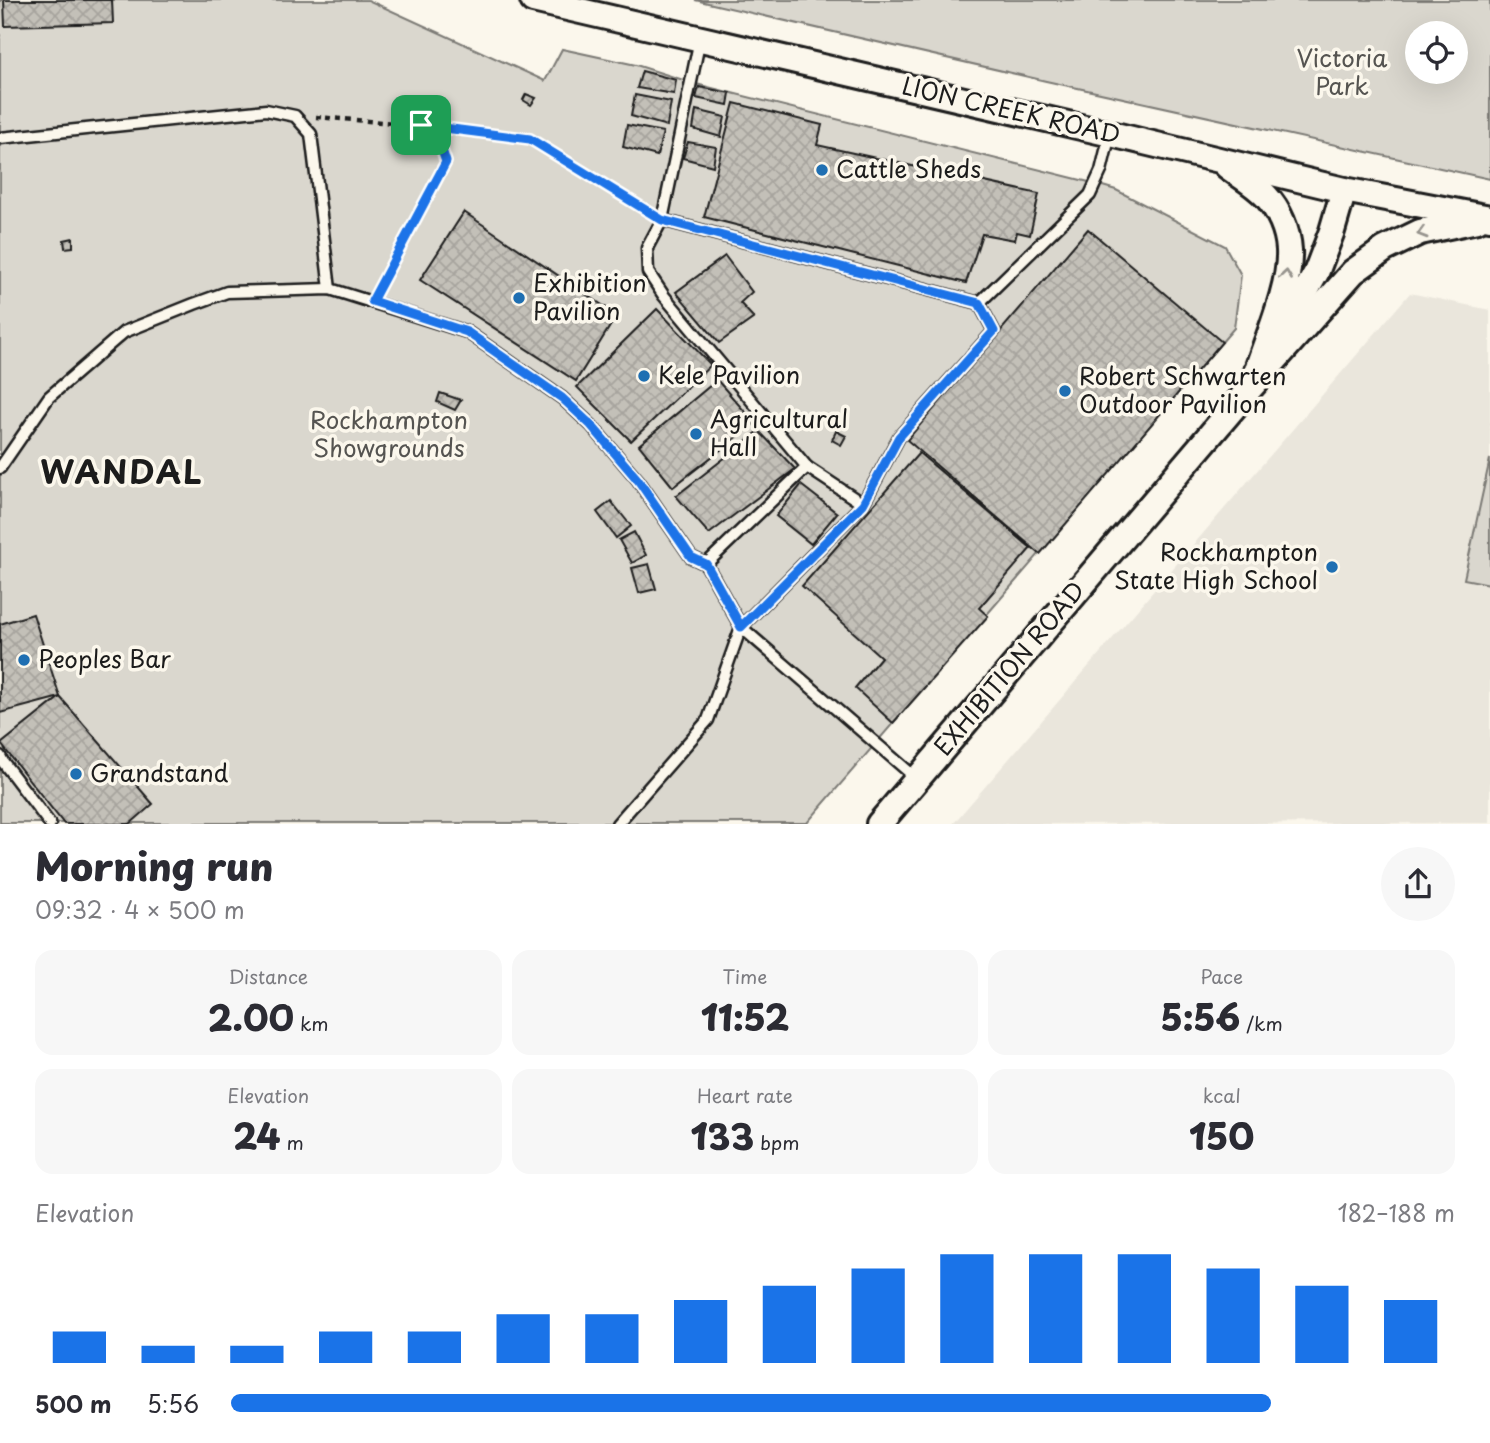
<!DOCTYPE html>
<html lang="en">
<head>
<meta charset="utf-8">
<style>
  body { margin:0; font-family:"Playpen Sans",sans-serif; background:#f7f7f7; color:#2b2b33; height:100vh; display:flex; flex-direction:column; font-size:26px; white-space:nowrap }
  * { box-sizing:border-box; margin:0 }
  p { font-size:23px; color:#7c7c81 }
  .icon { flex:none; width:38px; height:38px; fill:none; stroke:currentColor; stroke-width:2; stroke-linecap:round; stroke-linejoin:round }
  .map { position:relative; height:824px; overflow:hidden }
  .drawer { display:flex; flex-direction:column; background:#fff; flex:1 }
  .drawer>* { flex:none }
  .buttons { position:absolute; left:1405px; top:21px; display:grid; gap:14px }
  .buttons a { display:grid; place-items:center; width:63px; height:63px; border-radius:50%; background:#fff; box-shadow:0 7px 28px #0002; font-size:35px }
  .pin { position:absolute; display:grid; place-items:center; width:60px; height:60px; color:#fff; margin:-30px; border-radius:14px; box-shadow:0 4px 10px #0006 }
  .round { display:grid; place-items:center; flex:none; width:74px; height:74px; border-radius:37px; background:#f7f7f7 }
  .overview { display:flex; align-items:center; justify-content:space-between; height:119px; padding:0 35px }
  h1 { font-size:38px; font-weight:800; line-height:52px }
  .metrics { display:grid; grid-template-columns:repeat(3,1fr); gap:10px; height:119px; padding:7px 35px }
  .metrics div { display:grid; align-content:center; border-radius:18px; background:#f7f7f7; text-align:center }
  .metrics b { font-size:35px; font-weight:800 }
  .metrics small { font-size:19px; font-weight:400 }
  .metrics p { font-size:19px }
  .chart { height:196px; padding:14px 35px }
  .chart p { display:flex; justify-content:space-between }
  .chart svg { width:100%; height:126px; margin-top:7px; stroke:#1a73e8; stroke-width:6 }
  ul { padding:0 35px; list-style:none; font-size:23px }
  li { display:grid; grid-template-columns:112px 84px 1fr; align-items:center; height:52px }
  li i { height:18px; border-radius:9px; background:#1a73e8 }
  .map>svg:first-child { display:block }
  .built { fill:#eae6dc }
  .park { fill:#dad7ce; stroke:#7b7a75; stroke-width:2; fill-rule:evenodd }
  .building { fill:url(#building-cross-hatch); stroke:#1c1c1c; stroke-width:2 }
  .lines { fill:none; stroke-linecap:round; stroke-linejoin:round }
  .service-casing { stroke:#1c1c1c; stroke-width:15 }
  .tertiary-casing { stroke:#1c1c1c; stroke-width:30 }
  .path { stroke:#1c1c1c; stroke-width:4.5; stroke-dasharray:5 5; stroke-linecap:butt }
  .service { stroke:#fbf7ec; stroke-width:10 }
  .tertiary { stroke:#fbf7ec; stroke-width:24 }
  .oneway { stroke:#97948e }
  .route-casing { stroke:#fff; stroke-width:14 }
  .route { stroke:#1a73e8; stroke-width:9 }
  .poi-dot { fill:#1f6fb2; stroke:#fbf7ec; stroke-width:2.5 }
  .labels { text-anchor:middle; stroke-width:7; stroke-linejoin:round; paint-order:stroke }
  .park-label { font-size:24px; fill:#555451; stroke:#fbf7ec }
  .street-label { font-size:24px; fill:#1c1c1c; stroke:#fbf7ec }
  .poi-label { font-size:24px; fill:#1c1c1c; stroke:#fbf7ec; text-anchor:start }
  .district-label { font-size:32px; font-weight:bold; letter-spacing:2px; fill:#1c1c1c; stroke:#fbf7ec }
</style>
</head>
<body>
<div class="map">
<svg width="1490" height="824" viewBox="0 0 1490 824">
  <defs>
    <pattern id="building-cross-hatch" width="8" height="8" patternUnits="userSpaceOnUse" patternTransform="scale(1.75)"><rect width="8" height="8" fill="#c3c0b8"/><path d="M0 0l8 8M0 8l8-8" fill="none" stroke="#a7a49e"/></pattern>
  </defs>
  <rect width="100%" height="100%" fill="#fbf7ec"/>
  <filter id="ink" filterUnits="userSpaceOnUse"><feTurbulence type="fractalNoise" baseFrequency=".0143" numOctaves="2"/><feDisplacementMap in="SourceGraphic" scale="14" xChannelSelector="R" yChannelSelector="G"/><feConvolveMatrix kernelMatrix="1 2 1 2 8 2 1 2 1" color-interpolation-filters="sRGB"/></filter>
  <g filter="url(#ink)">
    <polygon class="built" points="1410,293 1490,310 1490,823 953,824"/>
    <g class="park">
      <polygon points="0,0 368,0 545,81 562,49 636,65 696,84 1089,182 1116,190 1225,246 1241,275 1234,328 807,823 0,823"/>
      <path d="M 695,0 L 1490,0 L 1490,179 L 1046,81 ZM 1456,33 L 1456,72 L 1418,72 L 1418,33 Z"/>
      <polygon points="1490,459 1490,584 1464,579"/>
    </g>
    <g class="building">
      <polygon points="4,0 112,0 113,23 5,26"/>
      <polygon points="642,71 676,80 674,94 637,88"/>
      <polygon points="699,87 730,93 728,105 696,98"/>
      <polygon points="526,94 536,98 531,105 523,100"/>
      <polygon points="635,95 671,102 667,126 631,116"/>
      <polygon points="734,103 822,125 817,145 1039,194 1030,235 1017,232 1015,240 982,234 966,283 704,217"/>
      <polygon points="696,110 725,117 721,137 693,129"/>
      <polygon points="627,125 663,132 657,156 623,147"/>
      <polygon points="688,142 716,147 713,166 683,158"/>
      <polygon points="464,212 617,315 576,381 420,280"/>
      <polygon points="1088,229 1222,342 1040,554 907,440"/>
      <polygon points="73,238 73,247 65,248 64,240"/>
      <polygon points="725,256 752,292 740,303 754,318 719,343 676,292"/>
      <polygon points="657,309 711,365 631,441 577,387"/>
      <polygon points="717,380 755,423 673,487 639,445"/>
      <polygon points="440,393 461,400 455,410 437,402"/>
      <polygon points="759,431 795,469 709,534 676,496"/>
      <polygon points="836,431 846,436 841,445 832,440"/>
      <polygon points="919,453 1031,548 979,608 988,616 893,723 855,688 881,657 802,586"/>
      <polygon points="801,485 837,513 811,544 776,516"/>
      <polygon points="611,501 631,526 616,538 597,512"/>
      <polygon points="634,532 646,555 632,563 619,540"/>
      <polygon points="649,564 656,589 639,593 632,568"/>
      <polygon points="33,614 60,697 0,713 0,624"/>
      <polygon points="60,697 153,804 130,824 64,824 1,744"/>
    </g>
    <g class="lines">
      <g class="service-casing">
        <g id="service">
          <polyline points="0,138 266,110 295,116 311,134 330,289"/>
          <polyline points="662,220 700,39"/>
          <polyline points="807,467 664,296 648,272 647,248 662,220 979,303"/>
          <polyline points="0,468 49,397 124,332 194,304 227,292 330,289 467,332 562,398 591,425 638,480 691,557 706,564"/>
          <polyline points="863,504 807,467 706,564 741,627 863,504 899,437 994,331 979,303 1090,195 1101,171 1110,134"/>
          <polyline points="0,756 3,762 50,824"/>
          <polyline points="617,824 708,720 741,627 916,778"/>
        </g>
      </g>
      <g class="tertiary-casing">
        <g id="tertiary">
          <polyline points="533,0 1111,134 1344,190 1490,218"/>
          <path d="M 1227,166 C 1240,176 1255,184 1266,196 C 1279,210 1288,231 1289,250 C 1291,286 1266,341 1255,376"/>
          <polyline points="1278,341 1316,273 1332,231 1344,190"/>
          <polyline points="879,824 1251,387 1353,272 1385,249 1420,232 1477,220"/>
        </g>
      </g>
      <g class="path">
        <polyline points="316,117 421,125 437,135 446,162 379,288"/>
        <polyline points="424,125 530,139 649,213"/>
      </g>
      <use href="#service" class="service"/>
      <use href="#tertiary" class="tertiary"/>
    </g>
    <defs><path id="oneway-chevron" d="M-2-3.5L2.5 0L-2 3.5" fill="none" stroke-width="1.6" stroke-linecap="round" stroke-linejoin="round" transform="scale(1.75)"/></defs>
    <g class="oneway">
      <use href="#oneway-chevron" transform="translate(1422 233) rotate(163)"/>
      <use href="#oneway-chevron" transform="translate(1286 275) rotate(-82)"/>
    </g>
  </g>
  <g class="lines" filter="url(#ink)">
    <g class="route-casing">
      <polygon id="route" points="421,125 530,139 662,220 979,303 994,331 899,437 863,504 741,627 706,564 691,557 638,480 591,425 562,398 467,332 372,301 446,162 437,135"/>
    </g>
    <use href="#route" class="route"/>
  </g>
  <g class="poi-dot">
    <circle cx="822" cy="170" r="7"/>
    <circle cx="519" cy="298" r="7"/>
    <circle cx="644" cy="376" r="7"/>
    <circle cx="1065" cy="391" r="7"/>
    <circle cx="696" cy="434" r="7"/>
    <circle cx="1332" cy="567" r="7"/>
    <circle cx="24" cy="660" r="7"/>
    <circle cx="76" cy="774" r="7"/>
  </g>
  <g class="labels">
    <g class="park-label">
      <text x="1342" y="67">Victoria<tspan x="1342" dy="28">Park</tspan></text>
      <text x="389" y="429">Rockhampton<tspan x="389" dy="28">Showgrounds</tspan></text>
    </g>
    <g class="street-label">
      <text transform="translate(1011 111) rotate(13)" y="8">LION CREEK ROAD</text>
      <text transform="translate(1010 669) rotate(-50)" y="8">EXHIBITION ROAD</text>
    </g>
    <g class="poi-label">
      <text x="836" y="178">Cattle Sheds</text>
      <text x="533" y="292">Exhibition<tspan x="533" dy="28">Pavilion</tspan></text>
      <text x="658" y="384">Kele Pavilion</text>
      <text x="1079" y="385">Robert Schwarten<tspan x="1079" dy="28">Outdoor Pavilion</tspan></text>
      <text x="710" y="428">Agricultural<tspan x="710" dy="28">Hall</tspan></text>
      <text x="1318" y="561" text-anchor="end">Rockhampton<tspan x="1318" dy="28">State High School</tspan></text>
      <text x="38" y="668">Peoples Bar</text>
      <text x="90" y="782">Grandstand</text>
    </g>
    <g class="district-label">
      <text x="122" y="484">WANDAL</text>
    </g>
  </g>
</svg>
<div class="buttons">
<a><svg class="icon" aria-label="locate" viewBox="0 0 24 24"><circle cx="12" cy="12" r="6"/><path d="M12 2v4M12 18v4M2 12h4M18 12h4"/></svg></a>
</div>
<div class="pin" style="left:421px;top:125px;background:#1e9e55"><svg class="icon" aria-label="arrive" viewBox="0 0 24 24"><path d="M6 21V4h12l-3 4 3 4H6"/></svg></div>
</div>
<section class="drawer">
<div class="overview"><div><h1>Morning run</h1><p>09:32 · 4 × 500 m</p></div><a class="round"><svg class="icon" aria-label="share" viewBox="0 0 24 24"><path d="M12 15V3M7 8l5-5 5 5M5 13v7h14v-7"/></svg></a></div>
<div class="metrics">
<div><p>Distance</p><b>2.00<small> km</small></b></div>
<div><p>Time</p><b>11:52</b></div>
<div><p>Pace</p><b>5:56<small> /km</small></b></div>
</div>
<div class="metrics">
<div><p>Elevation</p><b>24<small> m</small></b></div>
<div><p>Heart rate</p><b>133<small> bpm</small></b></div>
<div><p>kcal</p><b>150</b></div>
</div>
<div class="chart"><p><span>Elevation</span>182–188 m</p>
<svg viewBox="0 0 160 44" preserveAspectRatio="none"><path d="M5 44V33M15 44V38M25 44V38M35 44V33M45 44V33M55 44V27M65 44V27M75 44V22M85 44V17M95 44V11M105 44V6M115 44V6M125 44V6M135 44V11M145 44V17M155 44V22"/></svg>
</div>
<ul>
<li><b>500 m</b>5:56<i style="width:85%"></i></li>
</ul>
</section>
</body>
</html>
